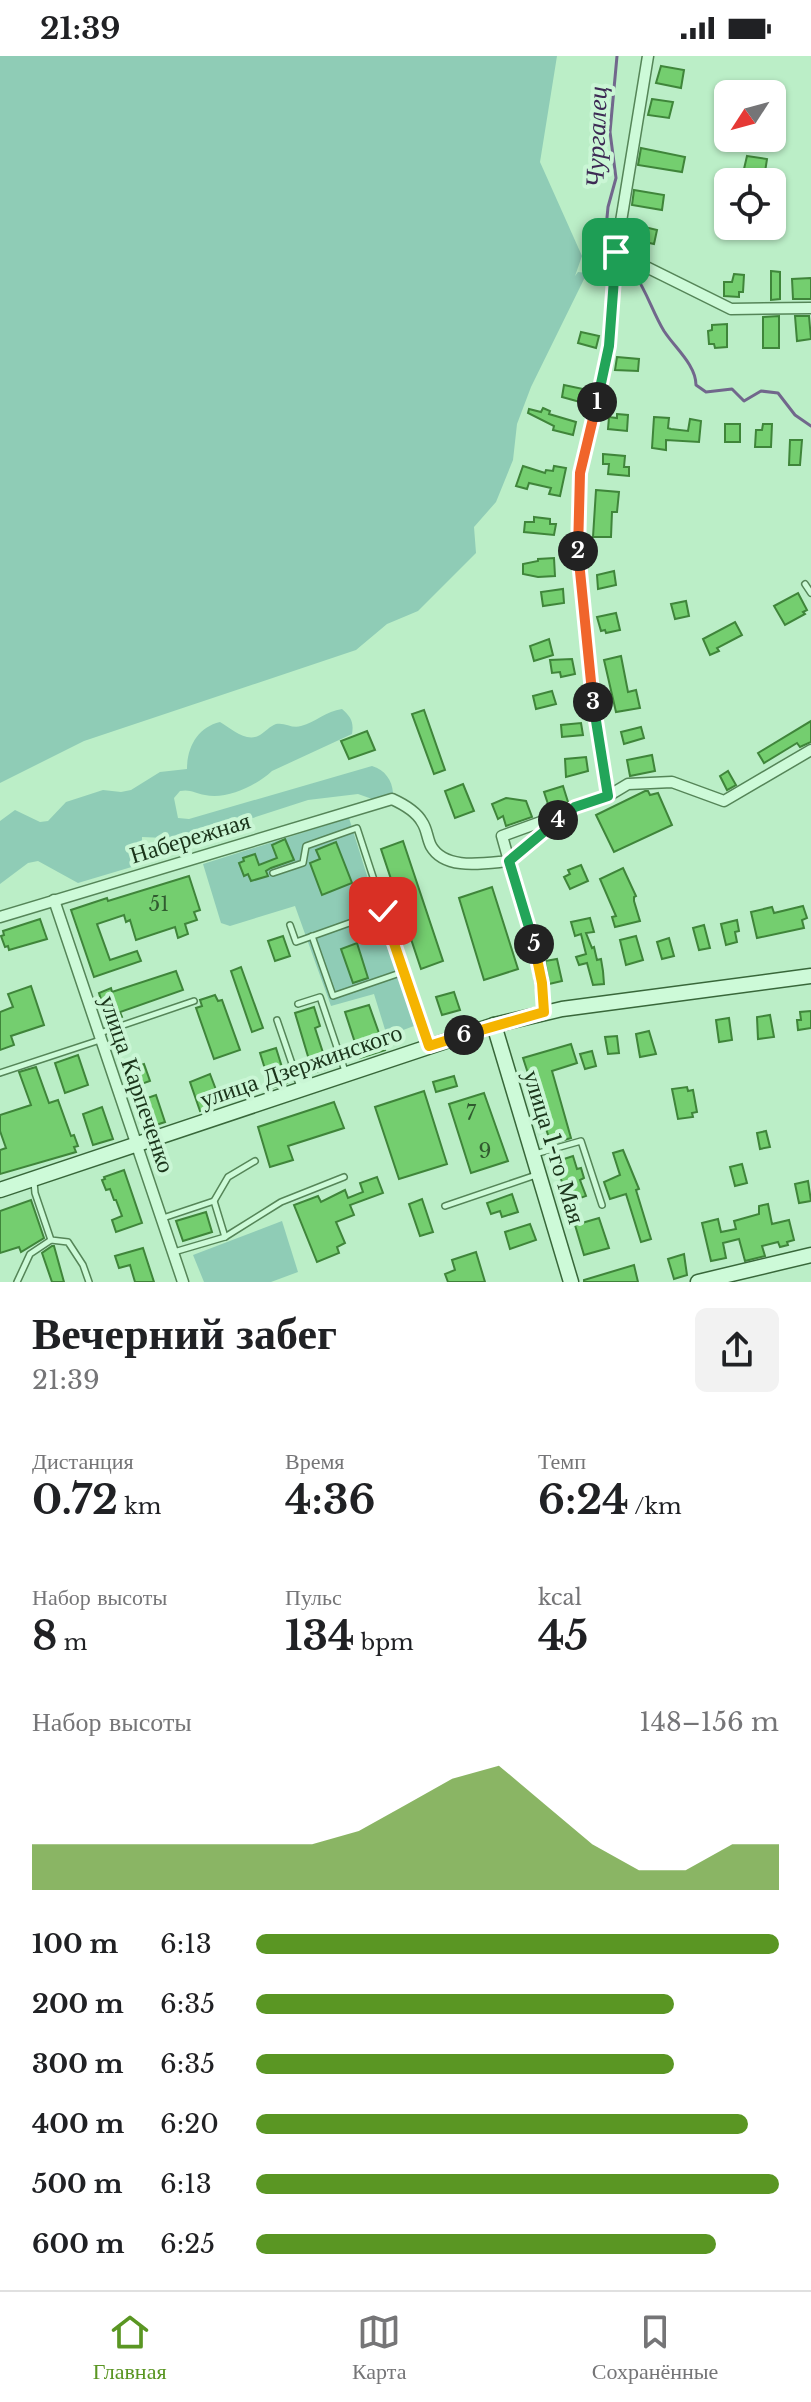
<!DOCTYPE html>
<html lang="ru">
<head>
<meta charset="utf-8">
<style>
  body { margin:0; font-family:"Libre Baskerville",serif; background:#f2f2f2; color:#202124; height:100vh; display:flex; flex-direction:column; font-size:30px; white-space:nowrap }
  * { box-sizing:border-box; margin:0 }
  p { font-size:26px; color:#757577 }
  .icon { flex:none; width:44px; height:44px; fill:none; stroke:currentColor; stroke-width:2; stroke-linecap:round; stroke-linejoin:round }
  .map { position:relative; height:1226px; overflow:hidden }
  .sheet { display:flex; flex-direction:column; background:#fff; flex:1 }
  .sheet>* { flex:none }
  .needle { width:52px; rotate:234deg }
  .tools { position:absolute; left:714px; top:24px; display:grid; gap:16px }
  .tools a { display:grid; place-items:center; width:72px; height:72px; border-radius:12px; background:#fff; box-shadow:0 2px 6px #0004; font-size:40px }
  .pin { position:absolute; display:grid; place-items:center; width:68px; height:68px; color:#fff; margin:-34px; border-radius:16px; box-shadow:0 4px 12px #0006 }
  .km { position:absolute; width:40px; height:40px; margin:-20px; border-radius:50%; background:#222; color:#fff; font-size:22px; line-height:40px; text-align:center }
  .round { display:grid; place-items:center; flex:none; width:84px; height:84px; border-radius:12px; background:#f2f2f2 }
  .summary { display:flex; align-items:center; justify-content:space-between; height:136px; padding:0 32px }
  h1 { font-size:44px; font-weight:700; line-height:60px }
  .figures { display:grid; grid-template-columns:repeat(3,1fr); gap:12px; height:136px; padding:8px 32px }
  .figures div { display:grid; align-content:center }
  .figures b { font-size:40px; font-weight:700 }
  .figures small { font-size:22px; font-weight:400 }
  .figures p { font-size:22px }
  .chart { height:224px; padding:16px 32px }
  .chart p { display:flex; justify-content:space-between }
  .chart svg { width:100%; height:144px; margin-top:8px; fill:#5a9623; opacity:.7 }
  ul { padding:0 32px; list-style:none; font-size:26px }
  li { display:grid; grid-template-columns:128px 96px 1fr; align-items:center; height:60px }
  li i { height:20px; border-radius:10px; background:#5a9623 }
  .status { display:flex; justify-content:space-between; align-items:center; height:56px; padding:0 40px; background:#fff; direction:ltr }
  .status svg { height:22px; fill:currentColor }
  .menu { display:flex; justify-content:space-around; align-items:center; height:112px; border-top:2px solid #e0e0e0; background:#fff; font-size:22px; color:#757577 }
  .menu a { display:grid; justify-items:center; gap:4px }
  .menu .on { color:#5a9623 }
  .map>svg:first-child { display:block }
  .green { fill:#8fccb6 }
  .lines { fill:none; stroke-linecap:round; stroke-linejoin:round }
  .stream { stroke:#71678c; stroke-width:3 }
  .building { fill:#74ce6f; stroke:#3f853a; stroke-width:2 }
  .lane-casing { stroke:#558558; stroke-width:8 }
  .street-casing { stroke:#558558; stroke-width:13 }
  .secondary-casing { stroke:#38673a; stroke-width:17 }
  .lane { stroke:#cdfad8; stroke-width:5 }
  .street { stroke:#cdfad8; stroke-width:10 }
  .secondary { stroke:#cdfad8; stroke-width:14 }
  .split-1-casing { stroke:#fff; stroke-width:16 }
  .split-2-casing { stroke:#fff; stroke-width:16 }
  .split-3-casing { stroke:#fff; stroke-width:16 }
  .split-4-casing { stroke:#fff; stroke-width:16 }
  .split-5-casing { stroke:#fff; stroke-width:16 }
  .split-6-casing { stroke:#fff; stroke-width:16 }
  .split-7-casing { stroke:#fff; stroke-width:16 }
  .split-1 { stroke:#22a559; stroke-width:10 }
  .split-2 { stroke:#f0652b; stroke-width:10 }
  .split-3 { stroke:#f0652b; stroke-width:10 }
  .split-4 { stroke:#22a559; stroke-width:10 }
  .split-5 { stroke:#22a559; stroke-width:10 }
  .split-6 { stroke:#f5b400; stroke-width:10 }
  .split-7 { stroke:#f5b400; stroke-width:10 }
  .labels { text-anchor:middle; stroke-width:8; stroke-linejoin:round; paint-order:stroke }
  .number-label { font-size:20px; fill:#305a2f }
  .street-label { font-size:24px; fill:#1a341a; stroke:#caf6d5 }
  .water-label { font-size:26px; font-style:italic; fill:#3d2954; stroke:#caf6d5 }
</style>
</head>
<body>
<div class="status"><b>21:39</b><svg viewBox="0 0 49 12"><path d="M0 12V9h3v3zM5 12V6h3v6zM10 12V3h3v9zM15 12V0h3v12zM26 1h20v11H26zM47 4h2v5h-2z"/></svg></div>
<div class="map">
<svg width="811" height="1226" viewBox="0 0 811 1226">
  <rect width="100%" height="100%" fill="#bbeec7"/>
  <g class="green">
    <polygon points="0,0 557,0 540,106 582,200 575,220 578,216 587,217 531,331 517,368 513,404 496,446 474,471 476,497 418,555 387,568 356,594 84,685 0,727"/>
    <path d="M 342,653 C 351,661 354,666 352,678 L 272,715 C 256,730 226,744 205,739 C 195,737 190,733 180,735 L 174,742 L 178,762 L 189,763 L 372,710 C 385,714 392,724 393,737 L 385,743 L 375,744 L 358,738 L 308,744 L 188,783 L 142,781 L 142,791 L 147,798 L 145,807 L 78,827 L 38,805 L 28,807 L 0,828 L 0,765 L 15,754 L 40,766 L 48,765 L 66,746 L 103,734 L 121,736 L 131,734 L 160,716 L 187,713 C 187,691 198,671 220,666 C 232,673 246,687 260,679 C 265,676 270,670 276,668 C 285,666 292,673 301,670 C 316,666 326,655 342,653 Z"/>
    <polygon points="349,762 414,970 387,980 374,938 331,950 295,850 230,870 221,867 203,808"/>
    <polygon points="282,1165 298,1216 271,1226 204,1226 193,1199"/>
  </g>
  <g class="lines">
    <g class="stream">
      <polyline points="611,202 605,183 608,151 616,122 610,76 617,0"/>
      <path d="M 634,217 C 647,236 653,257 664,275 C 675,292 696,309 696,329 L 706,336 L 732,333 L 744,345 L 761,335 L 778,337 L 795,359 L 811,370"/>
    </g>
  </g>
  <g class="building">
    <polygon points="661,10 684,14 681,32 656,27"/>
    <polygon points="652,43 673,46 669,62 648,59"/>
    <polygon points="641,92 685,101 682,116 638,109"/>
    <polygon points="747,100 767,103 765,116 744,113"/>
    <polygon points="634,134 664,139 662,154 632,149"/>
    <polygon points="632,168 657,174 654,188 631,183"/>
    <polygon points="771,215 780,216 780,243 771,244"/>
    <polygon points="734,218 744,219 743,236 739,236 739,241 724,240 724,226 732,226"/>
    <polygon points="811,222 811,243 793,243 792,223"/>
    <polygon points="779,260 779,292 763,292 763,261"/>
    <polygon points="795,260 809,260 811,283 797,285"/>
    <polygon points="727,268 727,291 715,292 714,288 709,288 708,275 712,274 712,269"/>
    <polygon points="581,276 599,280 596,292 578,287"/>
    <polygon points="617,301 639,303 638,315 615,314"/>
    <polygon points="564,329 583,333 580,346 562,341"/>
    <polygon points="543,352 550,355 549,358 576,366 573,379 553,374 554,370 528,357 529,353 541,356"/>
    <polygon points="617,358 628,359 627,375 608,373 609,361 617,362"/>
    <polygon points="654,361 669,362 668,372 671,373 688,375 690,363 701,365 699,386 666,384 666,394 652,392"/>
    <rect x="725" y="368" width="15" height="18"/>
    <polygon points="763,368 772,368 771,391 755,391 756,374 762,374"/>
    <polygon points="790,384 802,384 800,409 789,409"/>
    <polygon points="603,398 625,400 624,411 629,411 629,420 608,418 609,408 603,408"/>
    <polygon points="523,410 545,417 546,414 553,415 554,410 566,412 560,440 549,438 551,432 529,427 527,433 516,430"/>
    <polygon points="596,434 619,436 617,456 612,456 611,481 593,481"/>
    <polygon points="534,461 550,463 550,468 556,468 554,479 524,476 525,466 534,466"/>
    <polygon points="554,502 555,520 538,521 523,518 523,508 538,505 538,503"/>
    <polygon points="614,515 616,529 598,533 597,519"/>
    <polygon points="563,533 564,547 543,550 541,536"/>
    <polygon points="798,537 807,554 803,556 805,558 785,569 774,550"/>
    <polygon points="686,545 689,560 675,563 671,548"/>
    <polygon points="616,557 620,574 606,577 605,574 601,575 597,561"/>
    <polygon points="735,566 742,579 717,592 719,595 710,599 703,583"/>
    <polygon points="549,583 553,599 534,605 530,590"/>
    <polygon points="621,600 628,636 636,634 640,652 616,656 604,604"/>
    <polygon points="572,603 575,618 561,621 560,616 552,617 550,604"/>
    <polygon points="552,635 556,648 536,653 533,640"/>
    <polygon points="424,654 445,714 434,718 412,658"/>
    <polygon points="811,665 811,686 800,691 797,687 764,707 758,697"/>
    <polygon points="581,667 583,679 562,681 561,669"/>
    <polygon points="641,671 644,682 624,688 621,676"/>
    <polygon points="367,675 375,694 349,703 341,685"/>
    <polygon points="652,699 655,715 630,720 627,704"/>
    <polygon points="586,701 588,715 566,721 565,703"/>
    <polygon points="728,715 736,729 727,734 720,720"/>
    <polygon points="463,728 474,755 455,762 445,735"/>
    <polygon points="563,730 568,746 562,751 550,754 544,736"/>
    <polygon points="645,735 648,735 650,739 658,737 672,769 614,796 596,759"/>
    <polygon points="506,742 526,745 532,761 506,770 503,760 498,763 492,748"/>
    <polygon points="285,783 294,804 271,812 266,815 268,820 251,825 248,818 244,820 239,807 244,805 243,802 255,798 259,809 277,802 272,789"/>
    <polygon points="403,785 443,905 421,913 381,793"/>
    <polygon points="336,786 352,827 322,839 310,807 320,803 316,794"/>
    <polygon points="581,809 588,825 570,833 564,821 570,818 568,814"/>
    <polygon points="623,812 636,840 634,841 634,845 640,865 615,871 612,861 616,860 600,823"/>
    <polygon points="189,820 200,854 194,856 197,864 185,868 188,878 178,882 175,871 136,884 130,864 126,866 124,859 97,868 110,904 137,895 141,905 94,921 71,854 107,842 108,845"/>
    <polygon points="492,831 518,913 484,924 459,842"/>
    <polygon points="803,850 807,862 802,864 804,872 757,882 751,856 772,851 774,857"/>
    <polygon points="590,862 594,876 586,877 592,892 594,891 597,904 601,903 603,915 604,928 593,929 587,907 579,909 576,901 586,898 581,878 575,880 571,866"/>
    <polygon points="40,863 47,883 9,894 8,890 5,891 1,880 4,879 3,875"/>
    <polygon points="737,864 739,875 735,876 737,886 726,889 721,868"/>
    <polygon points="704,869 710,892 699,894 693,872"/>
    <polygon points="283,880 290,900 275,905 268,885"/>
    <polygon points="636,880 643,904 626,909 620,884"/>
    <polygon points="669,882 674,900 662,903 657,886"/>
    <polygon points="357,887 368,922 353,927 341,893"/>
    <polygon points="557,903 562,925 549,928 545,905"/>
    <polygon points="241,911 263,972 252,976 231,915"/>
    <polygon points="176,915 183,934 120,956 122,961 108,966 99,937 111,932 112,936"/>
    <polygon points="31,930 44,969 11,980 14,989 0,994 0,956 13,951 8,938"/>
    <polygon points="454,936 460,954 442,959 436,941"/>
    <polygon points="215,939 218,945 222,944 240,994 214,1003 196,952 202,950 200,944"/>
    <polygon points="369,949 385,994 360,1002 345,956"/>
    <polygon points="314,951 320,970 315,972 328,1012 313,1017 295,957"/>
    <polygon points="811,955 811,972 798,974 797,964 801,964 800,956"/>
    <polygon points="770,959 774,981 758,983 757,961"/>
    <polygon points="729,962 732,984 719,986 716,964"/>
    <polygon points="649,975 656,998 640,1001 636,978"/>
    <polygon points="617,980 619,997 608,998 605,981"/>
    <polygon points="571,988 577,1007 552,1015 571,1082 551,1088 523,1002"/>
    <polygon points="276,992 287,1027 271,1032 260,997"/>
    <polygon points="592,995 596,1010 585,1013 580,998"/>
    <polygon points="78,999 88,1029 65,1037 55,1007"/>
    <polygon points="144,1008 150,1025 130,1032 125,1015"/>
    <polygon points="36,1011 49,1047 58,1044 71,1080 74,1079 78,1090 74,1091 76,1096 0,1118 0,1094 6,1092 0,1075 0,1059 31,1049 19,1016"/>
    <polygon points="210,1018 221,1047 200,1055 190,1026"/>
    <polygon points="454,1020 457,1030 436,1036 433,1026"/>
    <polygon points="687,1031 688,1035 693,1034 697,1056 692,1057 693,1061 678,1063 672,1033"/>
    <polygon points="424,1035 447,1108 399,1123 375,1051"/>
    <polygon points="484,1037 508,1105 471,1117 449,1048"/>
    <polygon points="156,1039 165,1066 144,1073 136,1046"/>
    <polygon points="334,1046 344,1072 288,1090 293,1104 270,1111 258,1071"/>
    <polygon points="102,1051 113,1083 93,1089 83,1058"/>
    <polygon points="766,1075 770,1091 760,1093 757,1077"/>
    <polygon points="623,1094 639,1133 636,1134 651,1183 641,1186 626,1138 610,1143 604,1126 620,1119 613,1097"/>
    <polygon points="573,1100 577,1113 581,1112 584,1122 580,1124 586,1140 569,1146 555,1106"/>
    <polygon points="742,1108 747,1127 735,1130 730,1111"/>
    <polygon points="124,1114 142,1167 116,1176 112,1164 122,1160 116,1144 114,1144 110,1133 106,1134 102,1124 105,1123 104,1121"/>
    <polygon points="377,1121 383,1137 350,1149 354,1159 336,1166 345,1187 337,1191 339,1197 317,1206 294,1149 318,1140 321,1146 345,1134 348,1142 363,1136 360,1127"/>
    <polygon points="808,1125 811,1145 799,1147 795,1128"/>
    <polygon points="512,1138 518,1156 502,1161 500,1155 491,1158 487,1147"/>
    <polygon points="422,1143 433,1176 420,1180 409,1148"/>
    <polygon points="31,1144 44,1182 21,1196 19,1191 0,1197 0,1155"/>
    <polygon points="768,1148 772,1168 789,1164 794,1184 787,1186 788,1189 780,1191 778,1186 762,1190 765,1200 745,1205 739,1183 723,1187 726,1202 711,1205 702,1167 718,1163 721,1176 736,1173 734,1165 759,1158 759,1150"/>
    <polygon points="206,1156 212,1176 183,1185 176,1165"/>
    <polygon points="599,1162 609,1192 584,1199 575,1169"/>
    <polygon points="530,1168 536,1184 510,1193 505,1176"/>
    <polygon points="52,1190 54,1190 64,1226 52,1226 42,1197"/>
    <polygon points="143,1192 154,1226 135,1226 130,1209 119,1212 115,1200"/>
    <polygon points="476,1196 485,1226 448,1226 445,1218 455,1214 452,1204"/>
    <polygon points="684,1198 687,1219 674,1223 668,1203"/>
    <polygon points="634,1209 638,1226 584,1226 584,1224"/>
  </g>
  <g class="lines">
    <g class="lane-casing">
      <g id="lane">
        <polyline points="805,528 811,537"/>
        <polyline points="273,817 303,807 306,790 357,772 428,989"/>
        <polyline points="290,869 296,886 383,855"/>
        <polyline points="312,880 333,940 403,916"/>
        <polyline points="298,948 320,941 346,1018"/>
        <polyline points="277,964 301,1034"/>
        <polyline points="100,977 194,945"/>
        <polyline points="0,1017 100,984"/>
        <polyline points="535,1098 581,1085 602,1149"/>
        <polyline points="34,1126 35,1137 51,1184 68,1186 83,1209 89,1226"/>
        <polyline points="214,1145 225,1181"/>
        <polyline points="445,1150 536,1119"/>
        <polyline points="163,1162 214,1145 228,1121 255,1105"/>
        <polyline points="174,1196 225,1181 281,1146 344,1121"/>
        <polyline points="17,1226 30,1198 51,1184"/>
      </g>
    </g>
    <g class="street-casing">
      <g id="street">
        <polyline points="648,0 616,196 731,253 811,252"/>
        <polyline points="608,740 628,728 672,726 724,745 811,694"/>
        <polyline points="54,844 183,1226"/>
        <path d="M 0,861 L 392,743 C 403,748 416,755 422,766 C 427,773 427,782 431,790 C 445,815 485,807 509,805 L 502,780 L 560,759"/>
        <path d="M 544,956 C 540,903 525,855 509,805 L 575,751 L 608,740 L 591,630 L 578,493 L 580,417 L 609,290 L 616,196"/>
      </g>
    </g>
    <g class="secondary-casing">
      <g id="secondary">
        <polyline points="494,969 571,1226"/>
        <polyline points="0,1134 494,969 562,953 811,920"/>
        <polyline points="698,1226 811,1199"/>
      </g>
    </g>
    <use href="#lane" class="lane"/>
    <use href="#street" class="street"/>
    <use href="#secondary" class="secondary"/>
  </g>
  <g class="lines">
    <g class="split-1-casing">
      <polyline id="split-1" points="597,346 609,290 616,196"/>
    </g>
    <g class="split-2-casing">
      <polyline id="split-2" points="578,495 580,417 597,346"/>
    </g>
    <g class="split-3-casing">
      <polyline id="split-3" points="578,495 593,646"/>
    </g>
    <g class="split-4-casing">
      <polyline id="split-4" points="558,764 575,751 608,740 593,646"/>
    </g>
    <g class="split-5-casing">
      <polyline id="split-5" points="534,888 509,805 558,764"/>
    </g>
    <g class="split-6-casing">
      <polyline id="split-6" points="464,979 544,956 542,927 534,888"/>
    </g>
    <g class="split-7-casing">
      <polyline id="split-7" points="383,855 429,990 464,979"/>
    </g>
    <use href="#split-1" class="split-1"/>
    <use href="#split-2" class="split-2"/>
    <use href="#split-3" class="split-3"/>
    <use href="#split-4" class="split-4"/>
    <use href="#split-5" class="split-5"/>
    <use href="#split-6" class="split-6"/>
    <use href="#split-7" class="split-7"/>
  </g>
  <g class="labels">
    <g class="number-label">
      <text x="159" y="855">51</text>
      <text x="471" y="1064">7</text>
      <text x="485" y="1102">9</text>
    </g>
    <g class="street-label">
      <text transform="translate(190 782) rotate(-17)" y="8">Набережная</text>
      <text transform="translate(301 1010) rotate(-19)" y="8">улица Дзержинского</text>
      <text transform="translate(137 1028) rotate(71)" y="8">улица Карпеченко</text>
      <text transform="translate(554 1091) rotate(73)" y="8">улица 1-го Мая</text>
    </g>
    <g class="water-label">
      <text transform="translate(596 81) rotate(-88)" y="9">Чургалец</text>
    </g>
  </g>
</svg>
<div class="tools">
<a><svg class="needle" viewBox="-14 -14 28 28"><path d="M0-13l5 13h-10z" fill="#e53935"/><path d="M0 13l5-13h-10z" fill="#757577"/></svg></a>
<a><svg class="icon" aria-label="locate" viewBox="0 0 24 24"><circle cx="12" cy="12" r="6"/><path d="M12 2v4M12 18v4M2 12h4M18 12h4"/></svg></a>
</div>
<div class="pin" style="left:616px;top:196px;background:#1e9e55"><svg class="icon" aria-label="arrive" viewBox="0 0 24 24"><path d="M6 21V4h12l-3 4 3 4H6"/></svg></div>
<div class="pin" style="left:383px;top:855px;background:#d93025"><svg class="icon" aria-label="check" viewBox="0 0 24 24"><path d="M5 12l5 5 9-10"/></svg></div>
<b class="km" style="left:597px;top:346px">1</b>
<b class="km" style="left:578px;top:495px">2</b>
<b class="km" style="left:593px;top:646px">3</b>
<b class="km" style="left:558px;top:764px">4</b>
<b class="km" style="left:534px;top:888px">5</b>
<b class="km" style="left:464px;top:979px">6</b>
</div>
<section class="sheet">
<div class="summary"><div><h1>Вечерний забег</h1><p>21:39</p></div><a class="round"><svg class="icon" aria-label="share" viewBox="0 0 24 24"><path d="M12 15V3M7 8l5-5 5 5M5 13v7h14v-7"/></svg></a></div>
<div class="figures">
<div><p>Дистанция</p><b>0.72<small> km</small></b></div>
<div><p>Время</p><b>4:36</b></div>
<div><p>Темп</p><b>6:24<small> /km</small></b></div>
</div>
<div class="figures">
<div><p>Набор высоты</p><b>8<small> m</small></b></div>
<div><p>Пульс</p><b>134<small> bpm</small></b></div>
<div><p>kcal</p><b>45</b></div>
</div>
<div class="chart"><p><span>Набор высоты</span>148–156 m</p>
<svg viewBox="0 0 160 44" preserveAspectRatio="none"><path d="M0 44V30L10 30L20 30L30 30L40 30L50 30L60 30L70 26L80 18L90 10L100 6L110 18L120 30L130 38L140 38L150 30L160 30V44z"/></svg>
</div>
<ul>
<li><b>100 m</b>6:13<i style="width:100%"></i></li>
<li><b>200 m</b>6:35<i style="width:80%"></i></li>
<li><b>300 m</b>6:35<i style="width:80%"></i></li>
<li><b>400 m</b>6:20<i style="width:94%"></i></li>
<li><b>500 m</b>6:13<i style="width:100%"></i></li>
<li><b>600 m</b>6:25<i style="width:88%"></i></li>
</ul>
</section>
<nav class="menu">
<a class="on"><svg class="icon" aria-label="home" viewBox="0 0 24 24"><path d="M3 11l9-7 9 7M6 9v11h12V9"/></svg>Главная</a>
<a><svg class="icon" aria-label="map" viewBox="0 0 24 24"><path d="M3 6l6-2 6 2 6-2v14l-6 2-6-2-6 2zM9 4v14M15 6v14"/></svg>Карта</a>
<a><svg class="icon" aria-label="saved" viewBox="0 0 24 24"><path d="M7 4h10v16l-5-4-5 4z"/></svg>Сохранённые</a>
</nav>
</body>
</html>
